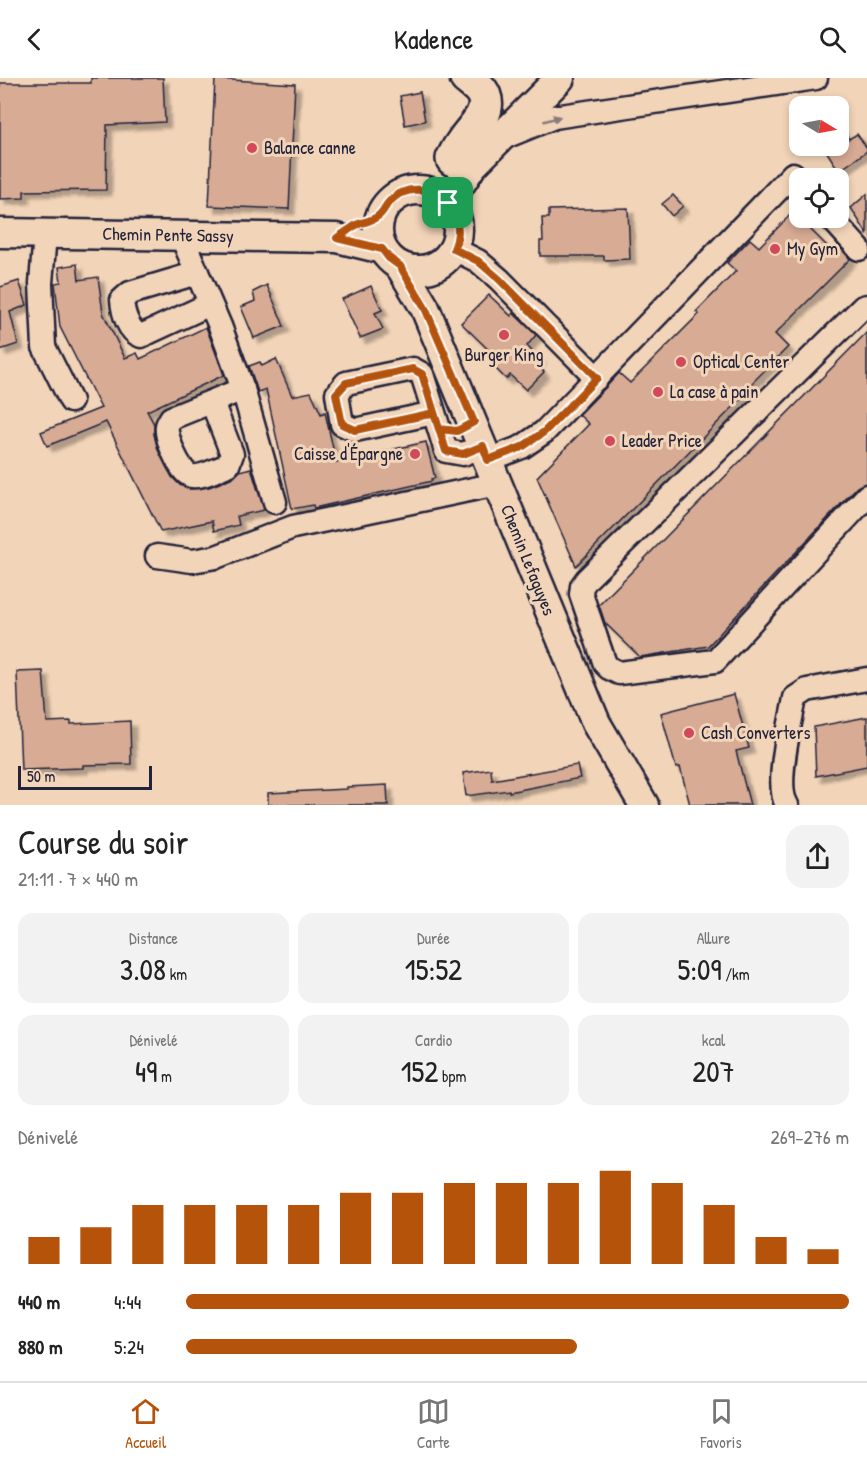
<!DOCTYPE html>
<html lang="fr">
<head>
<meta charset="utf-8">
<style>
  body { margin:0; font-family:"Patrick Hand",sans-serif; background:#f2f2f2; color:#222; height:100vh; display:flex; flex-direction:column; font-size:22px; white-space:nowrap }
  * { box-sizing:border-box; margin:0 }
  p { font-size:20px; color:#767676 }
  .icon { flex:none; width:33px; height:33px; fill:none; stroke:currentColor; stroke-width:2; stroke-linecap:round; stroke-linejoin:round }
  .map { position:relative; height:727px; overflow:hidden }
  .drawer { display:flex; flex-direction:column; background:#fff; flex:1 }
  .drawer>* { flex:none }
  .needle { width:39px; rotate:100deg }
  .fabs { position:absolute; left:789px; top:18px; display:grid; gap:12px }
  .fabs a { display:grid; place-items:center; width:60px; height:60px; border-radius:12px; background:#fff; box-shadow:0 3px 9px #0003; font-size:30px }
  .scale { position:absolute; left:18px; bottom:15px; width:134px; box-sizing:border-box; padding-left:6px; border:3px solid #22223b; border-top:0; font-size:16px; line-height:21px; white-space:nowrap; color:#22223b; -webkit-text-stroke:4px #f2d4b8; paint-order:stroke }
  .pin { position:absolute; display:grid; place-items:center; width:51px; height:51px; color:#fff; margin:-26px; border-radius:12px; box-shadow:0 3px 9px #0006 }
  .round { display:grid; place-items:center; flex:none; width:63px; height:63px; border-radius:18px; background:#f2f2f2 }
  .head { display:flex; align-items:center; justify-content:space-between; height:102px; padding:0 18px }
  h1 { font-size:33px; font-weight:600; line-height:45px }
  .stats { display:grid; grid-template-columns:repeat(3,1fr); gap:9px; height:102px; padding:6px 18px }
  .stats div { display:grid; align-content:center; border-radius:15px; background:#f2f2f2; text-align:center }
  .stats b { font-size:30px; font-weight:600 }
  .stats small { font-size:16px; font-weight:400 }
  .stats p { font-size:16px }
  .chart { height:168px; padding:12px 18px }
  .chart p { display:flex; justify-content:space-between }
  .chart svg { width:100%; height:108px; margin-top:6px; stroke:#b45309; stroke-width:6 }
  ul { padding:0 18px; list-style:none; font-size:20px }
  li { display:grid; grid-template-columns:96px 72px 1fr; align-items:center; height:45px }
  li i { height:15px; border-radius:8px; background:#b45309 }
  header { display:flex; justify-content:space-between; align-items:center; height:78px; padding:0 18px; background:#fff; font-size:27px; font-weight:600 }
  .tab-bar { display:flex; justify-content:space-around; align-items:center; height:84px; border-top:2px solid #e0e0e0; background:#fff; font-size:16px; color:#767676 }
  .tab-bar a { display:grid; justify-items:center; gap:3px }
  .tab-bar .current { color:#b45309 }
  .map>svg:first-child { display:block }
  .building { fill:#d7ab94; stroke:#22223b; stroke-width:1.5; filter:url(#shadow) }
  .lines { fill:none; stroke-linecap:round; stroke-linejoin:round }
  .minor-casing { stroke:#22223b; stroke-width:27 }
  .major-casing { stroke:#22223b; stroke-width:33 }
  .highway-casing { stroke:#22223b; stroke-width:38 }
  .minor { stroke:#f2d4b8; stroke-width:22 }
  .major { stroke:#f2d4b8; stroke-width:28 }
  .highway { stroke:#f2d4b8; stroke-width:33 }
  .oneway { fill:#8a7b7a }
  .route-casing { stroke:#fff; stroke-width:12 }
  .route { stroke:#b45309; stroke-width:8 }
  .poi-dot { fill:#d1495b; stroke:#f2d4b8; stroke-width:2 }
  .labels { text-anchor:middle; stroke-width:6; stroke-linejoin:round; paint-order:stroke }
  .poi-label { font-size:18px; fill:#22223b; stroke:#f2d4b8; text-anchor:start }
  .street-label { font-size:18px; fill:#22223b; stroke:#f2d4b8 }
</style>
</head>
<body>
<header><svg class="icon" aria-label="back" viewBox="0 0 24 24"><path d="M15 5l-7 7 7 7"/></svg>Kadence<svg class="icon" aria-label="search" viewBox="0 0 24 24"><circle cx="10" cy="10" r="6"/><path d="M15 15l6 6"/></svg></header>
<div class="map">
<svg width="867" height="727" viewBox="0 0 867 727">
  <defs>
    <filter id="shadow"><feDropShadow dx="5.5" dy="5.5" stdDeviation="1.5" flood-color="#0004"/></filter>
  </defs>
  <rect width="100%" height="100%" fill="#f2d4b8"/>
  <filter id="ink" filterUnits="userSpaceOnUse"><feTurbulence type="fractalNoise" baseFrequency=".0167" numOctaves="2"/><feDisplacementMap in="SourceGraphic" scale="12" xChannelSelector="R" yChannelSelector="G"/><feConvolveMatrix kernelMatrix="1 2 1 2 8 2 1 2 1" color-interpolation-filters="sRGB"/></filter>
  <g filter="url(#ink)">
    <g class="building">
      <polygon points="91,0 163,0 165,44 107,47 106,112 24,113 24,120 0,121 0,5 91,5"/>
      <polygon points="215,1 295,6 289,131 209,128"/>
      <polygon points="420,14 425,43 405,47 400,18"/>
      <polygon points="838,47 849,61 857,56 867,70 867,73 839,93 823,68 838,68"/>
      <polygon points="867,116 867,156 851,130"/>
      <polygon points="673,117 683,128 672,138 662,126"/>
      <polygon points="628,130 630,181 604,182 604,178 540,178 540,163 543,163 542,140 549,140 549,132"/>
      <polygon points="793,134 832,173 838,167 850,181 775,256 788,269 745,312 747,315 576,488 537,399 589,346 579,337 608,307 619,295 630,305 699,236 696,234 736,193 727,185 750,161 759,169"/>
      <polygon points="77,186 79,202 98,199 103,235 125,280 137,275 140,281 206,249 224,297 147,333 154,346 154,356 158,372 172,399 180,407 190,411 209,409 233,400 240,393 251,390 264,432 237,438 239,447 214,453 212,443 161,454 106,344 47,368 41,354 101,330 60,249 55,205 61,204 59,189"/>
      <polygon points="19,203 27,227 10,234 18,266 0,272 0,209"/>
      <polygon points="267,207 284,248 254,260 241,229 255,223 253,214"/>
      <polygon points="371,208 382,232 375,235 383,251 360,260 342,221"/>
      <polygon points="489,217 511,238 513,235 536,257 527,268 540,281 535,285 544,294 526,312 510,297 506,301 494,289 500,283 461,245"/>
      <polygon points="867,254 867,405 857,409 708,568 640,579 605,545 599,527"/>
      <polygon points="276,281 292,318 311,314 321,336 325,334 336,384 426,364 435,400 431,401 432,403 314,430 313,427 292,431 266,311 258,314 249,288 260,284 262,288"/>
      <polygon points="43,593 47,644 71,643 71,646 130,643 131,686 83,687 83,690 21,692 17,594"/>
      <polygon points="734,616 749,670 736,673 750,727 690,727 680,689 676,690 661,635"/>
      <polygon points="867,639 867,688 816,698 814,649"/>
      <polygon points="577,687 580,700 509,714 509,712 466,718 463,695 491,691 492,702"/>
      <polygon points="387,707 388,727 268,727 268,715 347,711 347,709"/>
    </g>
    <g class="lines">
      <g class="minor-casing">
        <g id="minor">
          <polyline points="505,59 554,39 816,0"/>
          <polyline points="831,140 859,171"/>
          <polyline points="45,156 41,205 44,269 71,323"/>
          <polyline points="181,157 220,248 243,311 275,424"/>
          <polyline points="454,171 478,183 499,201 597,300"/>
          <path d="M 197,195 L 130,215 L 122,222 C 123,235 128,253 141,258 L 210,226"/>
          <polyline points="867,228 863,229 587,501 582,508 581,516 605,586 609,590 619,595 715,583 867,418"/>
          <path d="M 212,324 L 232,376 L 228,387 C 217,391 202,400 191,398 C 180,395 165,359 167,348 C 167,346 170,342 171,340 L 243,311"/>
          <polyline points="434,335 355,352 342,346 337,316 346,305 413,291 422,296 446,373 463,376 483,368"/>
          <polyline points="488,382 522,369 544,354 793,96 800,103"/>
          <polyline points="157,478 192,483 216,479 293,449 497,406"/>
          <path d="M 787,727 C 774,707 791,644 795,620 L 807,612 L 867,601"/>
        </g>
      </g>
      <g class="major-casing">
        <g id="major">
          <circle cx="418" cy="152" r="40"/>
          <polyline points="448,125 472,88 560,0"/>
          <polyline points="0,155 337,160 382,171"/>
          <polyline points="400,188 425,230 596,645 644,727"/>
        </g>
      </g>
      <g class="highway-casing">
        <path id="highway" d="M 453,81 C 456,75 459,69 463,64 C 471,51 491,36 484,18 C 481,10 473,5 467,0"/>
      </g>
      <use href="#minor" class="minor"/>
      <use href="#major" class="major"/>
      <use href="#highway" class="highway"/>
    </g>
    <defs><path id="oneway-solid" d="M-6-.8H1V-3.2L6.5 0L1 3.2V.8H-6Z" transform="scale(1.5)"/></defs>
    <use class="oneway" href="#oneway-solid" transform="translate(552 41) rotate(-16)"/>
  </g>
  <g class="lines" filter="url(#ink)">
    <g class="route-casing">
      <path id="route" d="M 448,125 C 432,109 406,106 389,124 C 385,128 383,135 378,138 C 372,143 363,144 356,147 C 350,151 343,156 337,160 L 382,171 L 389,180 L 400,188 L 425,230 L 474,344 L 457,353 L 439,351 L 434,335 L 355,352 L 342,346 L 336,316 L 346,305 L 413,291 L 422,296 L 446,373 L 463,376 L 483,368 L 488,382 L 522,369 L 544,354 L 597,300 L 499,201 L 478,183 L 454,171 C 461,154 459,140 448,125"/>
    </g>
    <use href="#route" class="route"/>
  </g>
  <g class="poi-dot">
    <circle cx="252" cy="70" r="6"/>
    <circle cx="775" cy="171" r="6"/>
    <circle cx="504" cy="257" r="6"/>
    <circle cx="681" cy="284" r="6"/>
    <circle cx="658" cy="314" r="6"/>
    <circle cx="610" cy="363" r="6"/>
    <circle cx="415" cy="376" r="6"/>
    <circle cx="689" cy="655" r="6"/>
  </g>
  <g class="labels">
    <g class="poi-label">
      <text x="264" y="76">Balance canne</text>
      <text x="787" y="177">My Gym</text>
      <text x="504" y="283" text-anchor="middle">Burger King</text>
      <text x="693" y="290">Optical Center</text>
      <text x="670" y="320">La case à pain</text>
      <text x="622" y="369">Leader Price</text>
      <text x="403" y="382" text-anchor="end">Caisse d'Épargne</text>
      <text x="701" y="661">Cash Converters</text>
    </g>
    <g class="street-label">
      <text transform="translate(168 157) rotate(1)" y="6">Chemin Pente Sassy</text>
      <text transform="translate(528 482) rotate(68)" y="6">Chemin Lefaguyes</text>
    </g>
  </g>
</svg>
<div class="fabs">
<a><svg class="needle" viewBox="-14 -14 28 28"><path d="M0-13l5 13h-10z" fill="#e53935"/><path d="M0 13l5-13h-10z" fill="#767676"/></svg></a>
<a><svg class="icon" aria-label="locate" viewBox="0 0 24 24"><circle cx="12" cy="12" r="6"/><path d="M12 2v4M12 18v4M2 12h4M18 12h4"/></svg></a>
</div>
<div class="scale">50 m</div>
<div class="pin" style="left:448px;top:125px;background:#1e9e55"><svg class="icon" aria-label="arrive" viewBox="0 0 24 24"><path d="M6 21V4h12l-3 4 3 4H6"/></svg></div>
</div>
<section class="drawer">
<div class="head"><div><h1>Course du soir</h1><p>21:11 · 7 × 440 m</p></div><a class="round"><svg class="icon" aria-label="share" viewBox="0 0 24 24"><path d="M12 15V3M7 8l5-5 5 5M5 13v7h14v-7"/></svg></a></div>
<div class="stats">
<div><p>Distance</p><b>3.08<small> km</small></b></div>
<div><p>Durée</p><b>15:52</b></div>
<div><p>Allure</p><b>5:09<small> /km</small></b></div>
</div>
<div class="stats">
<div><p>Dénivelé</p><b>49<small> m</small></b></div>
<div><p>Cardio</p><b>152<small> bpm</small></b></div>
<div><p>kcal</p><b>207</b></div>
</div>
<div class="chart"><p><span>Dénivelé</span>269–276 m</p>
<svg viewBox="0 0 160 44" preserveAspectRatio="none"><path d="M5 44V33M15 44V29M25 44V20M35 44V20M45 44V20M55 44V20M65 44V15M75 44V15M85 44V11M95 44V11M105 44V11M115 44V6M125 44V11M135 44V20M145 44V33M155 44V38"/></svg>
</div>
<ul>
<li><b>440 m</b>4:44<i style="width:100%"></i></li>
<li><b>880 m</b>5:24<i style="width:59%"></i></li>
</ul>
</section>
<nav class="tab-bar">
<a class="current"><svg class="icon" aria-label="home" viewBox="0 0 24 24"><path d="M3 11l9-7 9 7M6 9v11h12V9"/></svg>Accueil</a>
<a><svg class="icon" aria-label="map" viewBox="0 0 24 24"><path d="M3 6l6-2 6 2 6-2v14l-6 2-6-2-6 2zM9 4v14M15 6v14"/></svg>Carte</a>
<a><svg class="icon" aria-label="saved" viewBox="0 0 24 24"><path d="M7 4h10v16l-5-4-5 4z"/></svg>Favoris</a>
</nav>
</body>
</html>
